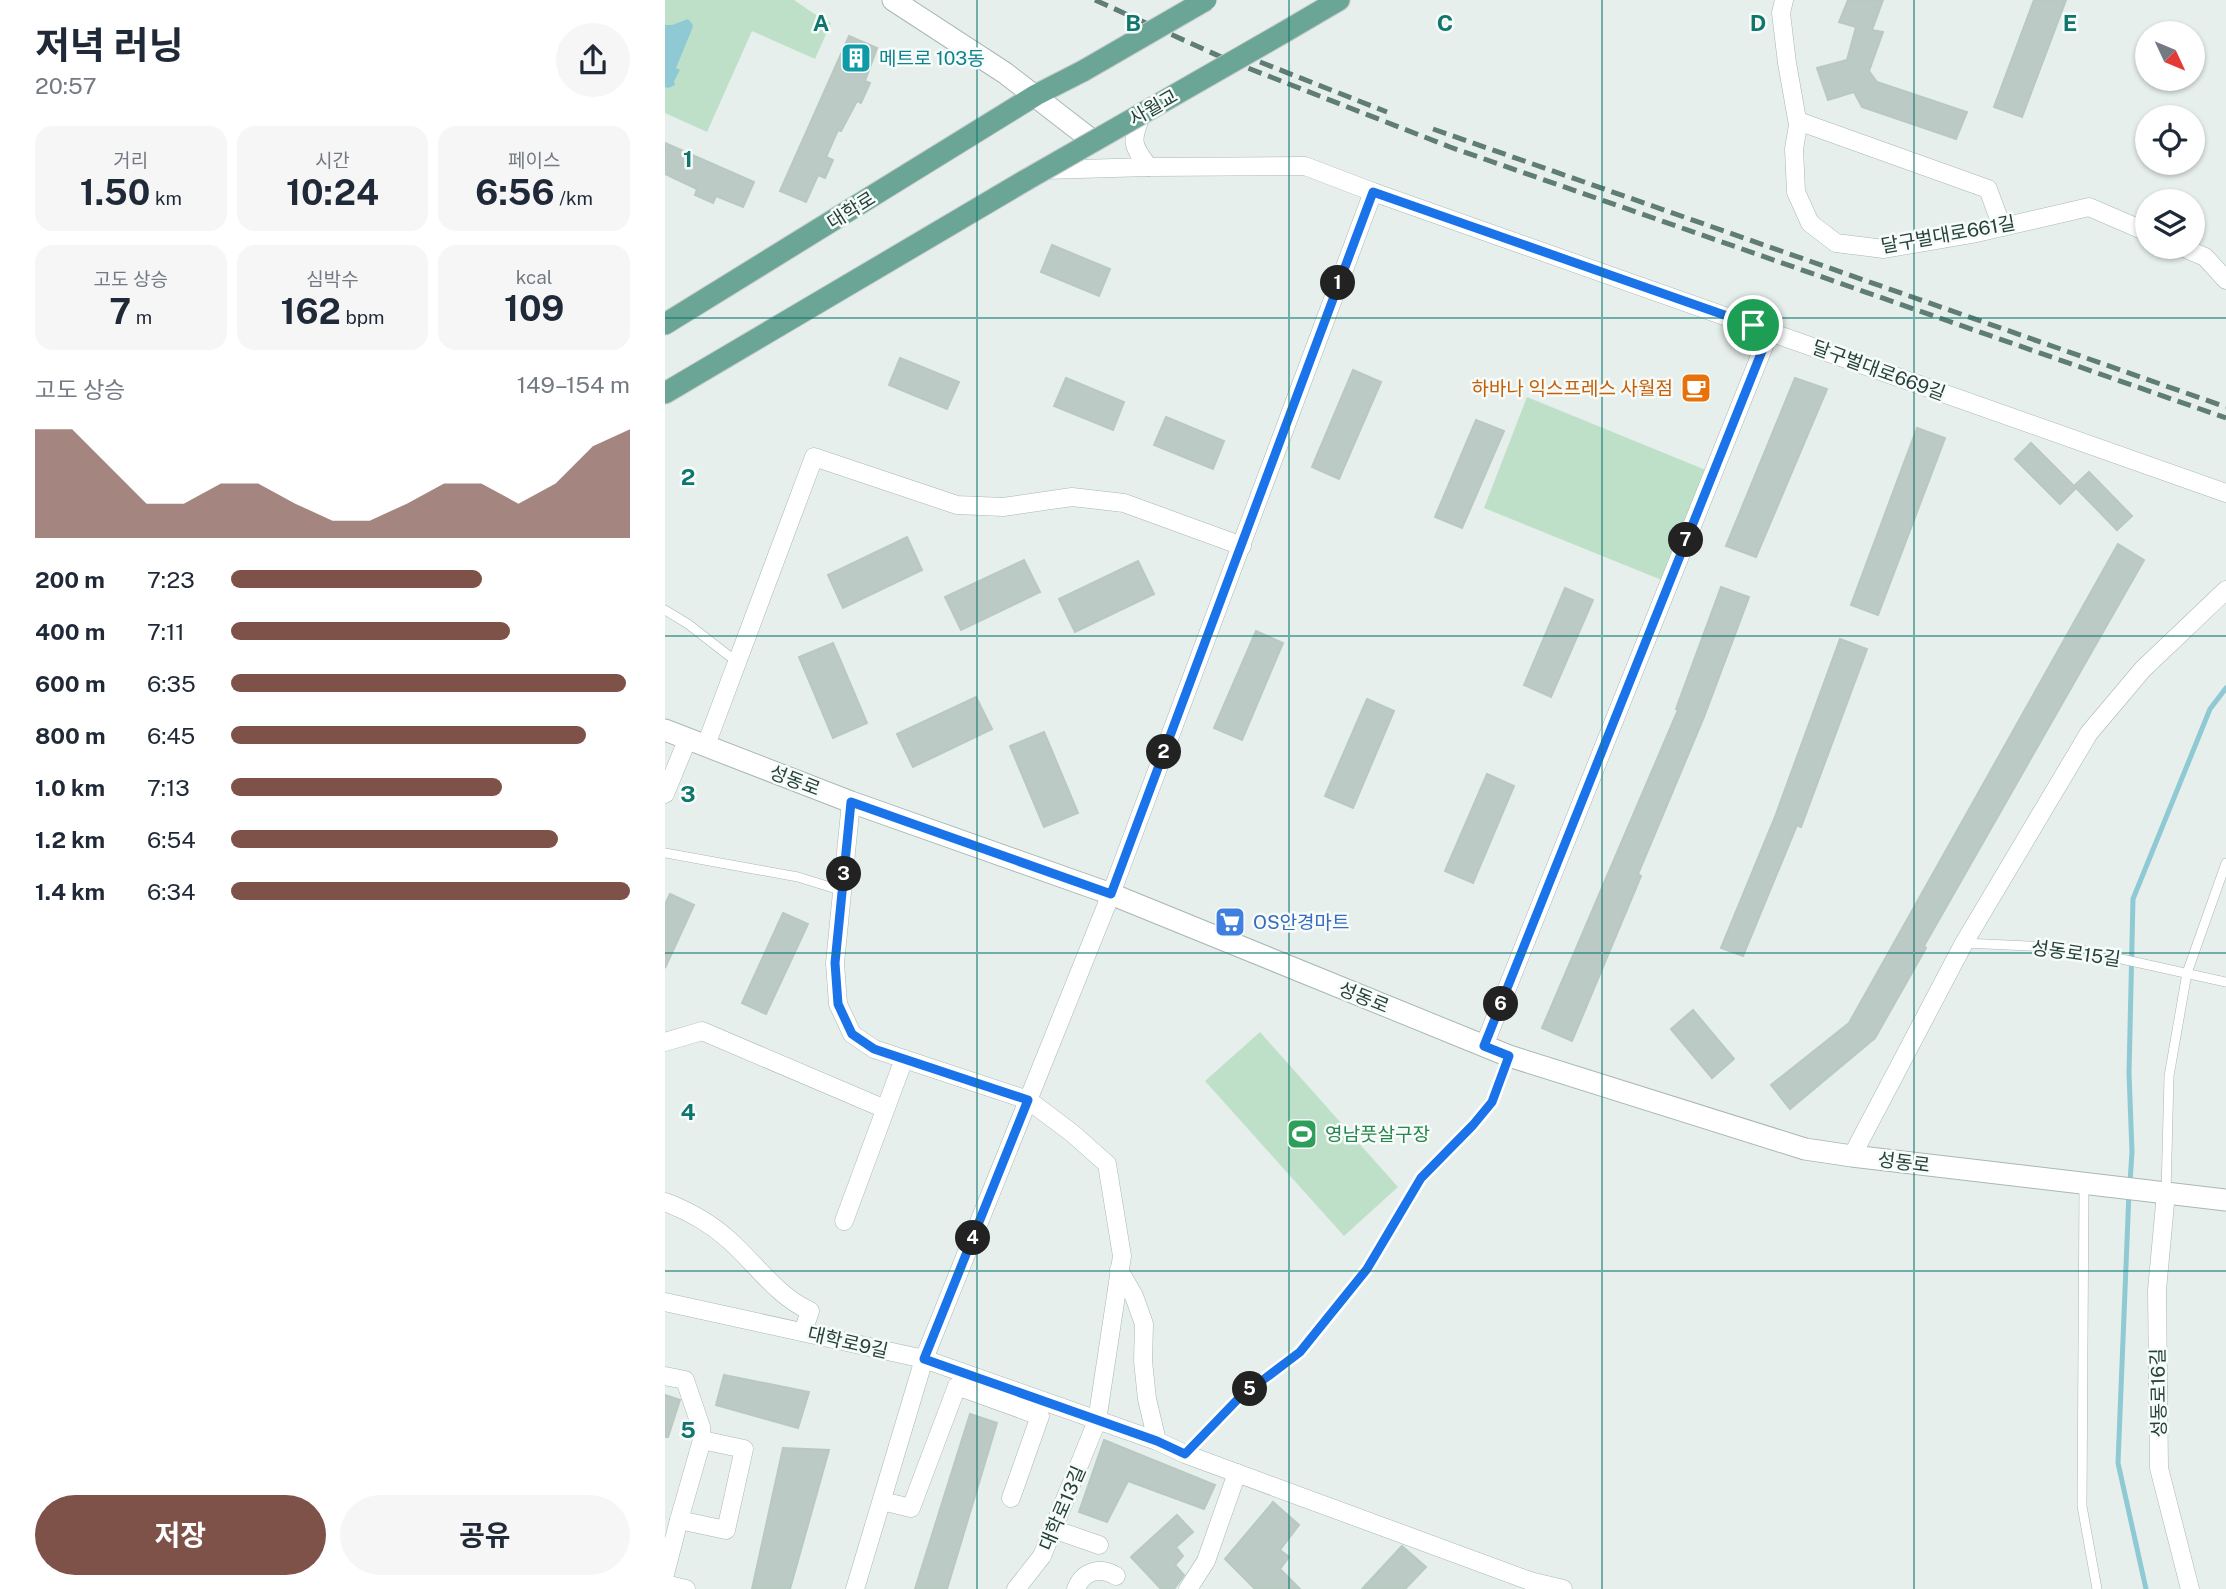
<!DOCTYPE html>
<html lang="ko">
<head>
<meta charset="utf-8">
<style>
  body { margin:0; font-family:"Public Sans","Noto Sans KR",sans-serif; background:#f6f6f7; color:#1f2937; height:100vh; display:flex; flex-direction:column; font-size:26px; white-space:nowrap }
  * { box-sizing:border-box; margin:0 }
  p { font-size:23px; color:#747a83 }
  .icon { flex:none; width:38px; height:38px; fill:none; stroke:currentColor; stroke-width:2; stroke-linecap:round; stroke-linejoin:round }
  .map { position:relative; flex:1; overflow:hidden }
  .drawer { display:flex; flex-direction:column; background:#fff; width:665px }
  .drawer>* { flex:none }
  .needle { width:46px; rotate:134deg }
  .buttons { position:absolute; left:1470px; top:21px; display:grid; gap:14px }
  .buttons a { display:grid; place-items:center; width:70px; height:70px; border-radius:50%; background:#fff; box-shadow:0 2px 5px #0004; font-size:35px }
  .pin { position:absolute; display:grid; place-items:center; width:60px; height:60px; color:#fff; margin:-30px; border:4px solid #fff; border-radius:50%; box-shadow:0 2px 7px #0007 }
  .km { position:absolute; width:35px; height:35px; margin:-18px; border-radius:50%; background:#222; color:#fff; font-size:19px; line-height:35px; text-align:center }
  .round { display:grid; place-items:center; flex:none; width:74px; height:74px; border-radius:37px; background:#f6f6f7 }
  .head { display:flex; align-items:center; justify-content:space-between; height:119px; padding:0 35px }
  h1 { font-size:38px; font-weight:700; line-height:52px }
  .metrics { display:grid; grid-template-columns:repeat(3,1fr); gap:10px; height:119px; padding:7px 35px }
  .metrics div { display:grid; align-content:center; border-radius:18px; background:#f6f6f7; text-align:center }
  .metrics b { font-size:35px; font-weight:700 }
  .metrics small { font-size:19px; font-weight:400 }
  .metrics p { font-size:19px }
  .chart { height:196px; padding:14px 35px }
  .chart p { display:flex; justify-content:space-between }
  .chart svg { width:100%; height:126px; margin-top:7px; fill:#7f5249; opacity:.7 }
  .button { display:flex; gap:14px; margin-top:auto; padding:14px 35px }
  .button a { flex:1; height:80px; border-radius:42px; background:#7f5249; color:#fff; font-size:28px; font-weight:700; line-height:80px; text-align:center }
  .button a+a { background:#f6f6f7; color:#1f2937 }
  ul { padding:0 35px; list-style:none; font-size:23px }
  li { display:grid; grid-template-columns:112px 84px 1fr; align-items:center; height:52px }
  li i { height:18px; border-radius:9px; background:#7f5249 }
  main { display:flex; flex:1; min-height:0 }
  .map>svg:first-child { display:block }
  .green { fill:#bfe0c8 }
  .water { fill:#8ec9d4 }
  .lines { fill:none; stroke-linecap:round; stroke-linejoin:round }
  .stream { stroke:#8ec9d4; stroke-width:5 }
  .building { fill:#bbcac4; stroke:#b8c9c2; stroke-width:2 }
  .service-casing { stroke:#a8b8b2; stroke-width:10 }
  .minor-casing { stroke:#a8b8b2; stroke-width:19 }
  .tertiary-casing { stroke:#a8b8b2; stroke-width:23 }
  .primary-casing { stroke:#c2cac8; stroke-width:23 }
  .service { stroke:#fff; stroke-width:9 }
  .minor { stroke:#fff; stroke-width:18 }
  .tertiary { stroke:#fff; stroke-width:21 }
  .primary { stroke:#6aa596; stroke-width:21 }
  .rail { stroke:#5f7d75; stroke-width:5; stroke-dasharray:14 7; stroke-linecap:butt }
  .primary-bridge-casing { stroke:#c2cac8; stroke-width:23; stroke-linecap:butt }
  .primary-bridge { stroke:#6aa596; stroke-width:21 }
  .route-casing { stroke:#fff; stroke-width:14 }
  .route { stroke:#1a73e8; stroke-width:9 }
  .grid { fill:none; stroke:#0f766e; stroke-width:2; stroke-opacity:0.55 }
  .labels { text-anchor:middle; stroke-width:5; stroke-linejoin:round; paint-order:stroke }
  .culture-label { font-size:19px; fill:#0d838f; stroke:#f7fbf9; text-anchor:start }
  .street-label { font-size:19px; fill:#24423a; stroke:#f7fbf9 }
  .food-label { font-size:19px; fill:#c56008; stroke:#f7fbf9; text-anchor:end }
  .shop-label { font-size:19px; fill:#366cbe; stroke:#f7fbf9; text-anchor:start }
  .leisure-label { font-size:19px; fill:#27864d; stroke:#f7fbf9; text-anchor:start }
  .grid-label { font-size:23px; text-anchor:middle; font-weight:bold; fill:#0f766e; stroke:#f7fbf9; stroke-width:5; stroke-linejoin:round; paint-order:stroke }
</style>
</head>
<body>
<main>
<section class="drawer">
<div class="head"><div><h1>저녁 러닝</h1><p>20:57</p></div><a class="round"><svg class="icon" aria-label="share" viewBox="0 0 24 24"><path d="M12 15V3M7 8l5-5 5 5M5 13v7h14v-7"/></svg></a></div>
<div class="metrics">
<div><p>거리</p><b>1.50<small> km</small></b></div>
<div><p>시간</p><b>10:24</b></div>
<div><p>페이스</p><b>6:56<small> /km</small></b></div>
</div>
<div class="metrics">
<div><p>고도 상승</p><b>7<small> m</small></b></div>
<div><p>심박수</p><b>162<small> bpm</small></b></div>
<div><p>kcal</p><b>109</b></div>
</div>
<div class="chart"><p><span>고도 상승</span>149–154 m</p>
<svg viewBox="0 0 160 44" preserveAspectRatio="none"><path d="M0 44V6L10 6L20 19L30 32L40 32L50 25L60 25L70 32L80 38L90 38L100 32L110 25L120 25L130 32L140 25L150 12L160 6V44z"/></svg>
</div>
<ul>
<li><b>200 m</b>7:23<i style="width:63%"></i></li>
<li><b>400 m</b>7:11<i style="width:70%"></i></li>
<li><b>600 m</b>6:35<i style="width:99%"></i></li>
<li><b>800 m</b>6:45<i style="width:89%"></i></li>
<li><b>1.0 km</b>7:13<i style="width:68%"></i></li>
<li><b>1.2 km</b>6:54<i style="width:82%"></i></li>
<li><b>1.4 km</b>6:34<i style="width:100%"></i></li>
</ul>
<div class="button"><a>저장</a><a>공유</a></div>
</section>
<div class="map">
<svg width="1561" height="1589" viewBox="0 0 1561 1589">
  <rect width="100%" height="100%" fill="#e6efeb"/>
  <g class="green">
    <polygon points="0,0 129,0 148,13 166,23 150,59 87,31 42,132 0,113"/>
    <polygon points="862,397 1048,473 1004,583 819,508"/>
    <polygon points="595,1032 733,1187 679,1236 540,1081"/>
  </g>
  <polygon class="water" points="23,19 28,25 27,29 11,68 15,70 9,81 10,85 3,88 0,87 0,25 7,25"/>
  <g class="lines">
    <g class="stream">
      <polyline points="1465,1182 1467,1152 1464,1073 1468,899 1545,709 1561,688"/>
      <polyline points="1464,1192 1453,1463 1481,1589"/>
    </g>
  </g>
  <g class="building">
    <polygon points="1183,0 1218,0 1207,30 1218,32 1204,71 1212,82 1302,112 1291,139 1197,107 1189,92 1163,100 1152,68 1182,60 1191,27 1174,22"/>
    <polygon points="1369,0 1401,0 1357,117 1329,107"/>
    <polygon points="184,36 212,48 200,81 205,83 196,103 192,101 176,131 173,130 161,157 168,160 160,178 153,175 141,202 115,191"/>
    <polygon points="0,143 89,182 78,207 51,196 48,203 30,195 32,189 0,174"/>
    <polygon points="387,245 445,269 434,296 376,272"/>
    <polygon points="235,358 294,382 282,409 224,385"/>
    <polygon points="688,370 716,382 674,479 647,467"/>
    <polygon points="401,378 459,402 448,430 389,406"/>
    <polygon points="1130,378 1162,389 1091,557 1061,546"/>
    <polygon points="501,417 559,441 548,469 489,445"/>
    <polygon points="811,420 839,431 797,528 770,517"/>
    <polygon points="1252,428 1280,438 1213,615 1186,605"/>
    <polygon points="1366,443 1409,486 1424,472 1467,516 1452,530 1411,488 1395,504 1350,459"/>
    <polygon points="242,537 257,570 178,608 163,575"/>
    <polygon points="1453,544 1479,560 1259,946 1261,948 1210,1038 1125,1109 1106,1085 1184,1023"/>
    <polygon points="359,560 375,592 296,630 280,597"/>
    <polygon points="473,561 489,594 410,632 394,599"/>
    <polygon points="1056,587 1084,597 1039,717 973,874 976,876 907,1041 877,1028 1013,710 1011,709"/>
    <polygon points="900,588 928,600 886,697 859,685"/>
    <polygon points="591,631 618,643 577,740 549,728"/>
    <polygon points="1175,639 1202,649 1136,827 1132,825 1078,956 1056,948 1110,817"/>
    <polygon points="168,643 202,723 168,738 134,657"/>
    <polygon points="311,697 327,729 248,767 232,734"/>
    <polygon points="702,699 729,711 688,808 660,796"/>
    <polygon points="379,732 413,813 379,827 345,746"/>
    <polygon points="822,774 849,786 808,883 780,871"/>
    <polygon points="5,894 29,905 0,968 0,904"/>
    <polygon points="118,913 143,924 101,1014 77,1003"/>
    <polygon points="1028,1010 1069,1059 1047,1078 1006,1029"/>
    <polygon points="59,1375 144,1392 133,1428 51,1405"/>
    <polygon points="0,1395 15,1400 3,1437 0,1437"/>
    <polygon points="305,1414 332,1423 282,1589 250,1589"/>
    <polygon points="439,1440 550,1485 539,1509 463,1481 442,1522 414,1512"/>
    <polygon points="118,1448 164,1450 125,1589 87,1589"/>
    <polygon points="608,1502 634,1525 615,1550 624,1557 615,1569 635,1589 590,1589 560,1559"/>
    <polygon points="512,1515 528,1532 511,1547 518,1556 510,1565 519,1575 509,1589 496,1589 466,1557"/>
    <polygon points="737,1546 761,1567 740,1589 697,1589"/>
  </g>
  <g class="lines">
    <g class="service-casing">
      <g id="service">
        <polyline points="0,610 23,624 72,662"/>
        <polyline points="0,853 133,877 178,891"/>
        <polyline points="1299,943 1407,948 1561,982"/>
        <polyline points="1419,1184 1417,1506 1432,1589"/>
        <polyline points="1501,1193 1504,1076 1522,973 1561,863"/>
        <polyline points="520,1454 573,1399 635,1352 702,1269 756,1178 808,1125 826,1102 844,1056"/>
      </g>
    </g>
    <g class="minor-casing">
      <g id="minor">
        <polyline points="1119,0 1116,13 1122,63 1133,125 1129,149 1131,192 1145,223 1171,243 1219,249 1307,234 1424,207 1482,232"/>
        <path d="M 477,114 C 466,140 466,145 484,167"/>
        <polyline points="1133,121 1323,189 1337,227"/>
        <polyline points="379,170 484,167 640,166 708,192 1561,493"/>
        <polyline points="1517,247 1540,257 1561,280"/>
        <polyline points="41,745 149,457 292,505 338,507 407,497 459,503 577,546"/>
        <polyline points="0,794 23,738"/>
        <polyline points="186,802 170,963 173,1004 187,1034 209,1049 363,1100 407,1133 442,1164 457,1256 432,1421 377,1556 351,1589"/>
        <polyline points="0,1042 37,1031 220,1109"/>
        <polyline points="819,1046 1105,331"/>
        <polyline points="1187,1156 1299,943 1424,733 1478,669 1561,590"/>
        <polyline points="1501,1193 1492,1290 1494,1468 1525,1589"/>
        <path d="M 0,1202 C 24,1211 45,1223 64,1240 C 91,1264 112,1296 145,1311 L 138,1332"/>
        <polyline points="179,1221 239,1059"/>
        <polyline points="454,1270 469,1296 479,1324 478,1361 482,1399 492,1441"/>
        <polyline points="0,1302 259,1359 492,1441 520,1454 865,1581 898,1589"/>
        <polyline points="0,1376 20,1380 36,1427 37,1440 14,1520 61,1530 79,1449 37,1440"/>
        <polyline points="217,1501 246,1508 292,1386 375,1416 346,1498"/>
        <polyline points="388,1529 434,1545"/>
        <polyline points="0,1574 14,1520"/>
        <polyline points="0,1584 21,1589"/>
        <polyline points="190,1589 259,1359 446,894 708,192"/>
        <path d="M 411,1589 C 418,1571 435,1566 451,1576"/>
        <polyline points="523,1589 541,1561 572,1473"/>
      </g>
    </g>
    <g class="tertiary-casing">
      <g id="tertiary">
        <polyline points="228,0 340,73 428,141"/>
        <polyline points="0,730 186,802 446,894 844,1056 1140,1149 1187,1156 1561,1200"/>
      </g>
    </g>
    <g class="primary-casing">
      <g id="primary">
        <polyline points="616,34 674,0"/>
        <polyline points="0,324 371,95 418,71"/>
        <polyline points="0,393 361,180"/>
      </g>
    </g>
    <use href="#service" class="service"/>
    <use href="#minor" class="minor"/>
    <use href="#tertiary" class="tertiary"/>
    <use href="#primary" class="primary"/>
    <g class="rail">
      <polyline points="430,0 565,61 785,147 1561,418"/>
      <polyline points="595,62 722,112"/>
      <polyline points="768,129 1561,407"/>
    </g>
    <g class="primary-bridge-casing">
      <g id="primary-bridge">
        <polyline points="418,71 541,0"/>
        <polyline points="361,180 616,34"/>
      </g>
    </g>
    <use href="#primary-bridge" class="primary-bridge"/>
  </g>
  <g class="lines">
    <g class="route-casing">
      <polygon id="route" points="708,192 1105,331 819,1046 844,1056 827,1102 808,1125 756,1178 702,1269 635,1352 573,1399 520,1454 492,1441 259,1359 363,1100 209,1049 187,1034 173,1004 170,963 186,802 446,894"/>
    </g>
    <use href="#route" class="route"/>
  </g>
  <path class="grid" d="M 312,0 L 312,1589M 624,0 L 624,1589M 937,0 L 937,1589M 1249,0 L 1249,1589M 0,318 L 1561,318M 0,636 L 1561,636M 0,953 L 1561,953M 0,1271 L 1561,1271"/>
  <defs>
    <g id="building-square" transform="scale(1.575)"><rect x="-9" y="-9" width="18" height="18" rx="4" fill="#0f9aa8" stroke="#f7fbf9"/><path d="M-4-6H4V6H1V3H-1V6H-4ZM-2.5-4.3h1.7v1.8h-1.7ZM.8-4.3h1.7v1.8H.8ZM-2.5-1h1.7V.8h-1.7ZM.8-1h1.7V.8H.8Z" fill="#fff"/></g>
    <g id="cafe-square" transform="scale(1.575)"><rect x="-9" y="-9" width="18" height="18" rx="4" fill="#e8710a" stroke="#f7fbf9"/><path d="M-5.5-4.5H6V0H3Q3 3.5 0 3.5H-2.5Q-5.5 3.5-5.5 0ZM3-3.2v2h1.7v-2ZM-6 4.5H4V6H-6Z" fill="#fff"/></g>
    <g id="supermarket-square" transform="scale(1.575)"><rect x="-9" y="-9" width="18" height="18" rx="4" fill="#3f7fe0" stroke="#f7fbf9"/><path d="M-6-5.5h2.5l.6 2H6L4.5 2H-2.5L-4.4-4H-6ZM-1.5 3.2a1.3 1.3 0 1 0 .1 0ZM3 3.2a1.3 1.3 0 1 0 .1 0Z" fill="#fff"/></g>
    <g id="stadium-square" transform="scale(1.575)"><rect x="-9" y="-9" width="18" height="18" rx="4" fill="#2e9e5b" stroke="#f7fbf9"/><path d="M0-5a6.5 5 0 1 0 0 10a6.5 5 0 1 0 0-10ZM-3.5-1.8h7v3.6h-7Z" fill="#fff"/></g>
  </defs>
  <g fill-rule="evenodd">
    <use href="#building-square" x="191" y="58"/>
    <use href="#cafe-square" x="1031" y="388"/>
    <use href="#supermarket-square" x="565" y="922"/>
    <use href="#stadium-square" x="637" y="1134"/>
  </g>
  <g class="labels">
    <g class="culture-label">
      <text x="214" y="65">메트로 103동</text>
    </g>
    <g class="street-label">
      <text transform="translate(488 107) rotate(-30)" y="7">사월교</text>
      <text transform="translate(186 210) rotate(-32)" y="7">대학로</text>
      <text transform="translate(1283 234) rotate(-10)" y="7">달구벌대로661길</text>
      <text transform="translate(1214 370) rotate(20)" y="7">달구벌대로669길</text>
      <text transform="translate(130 780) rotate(21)" y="7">성동로</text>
      <text transform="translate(1411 953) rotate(8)" y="7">성동로15길</text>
      <text transform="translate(699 997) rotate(22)" y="7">성동로</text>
      <text transform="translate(1239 1162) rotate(7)" y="7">성동로</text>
      <text transform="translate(183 1342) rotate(13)" y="7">대학로9길</text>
      <text transform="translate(1493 1393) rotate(-91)" y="7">성동로16길</text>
      <text transform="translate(397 1508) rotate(-67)" y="7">대학로13길</text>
    </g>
    <g class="food-label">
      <text x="1008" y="395">하바나 익스프레스 사월점</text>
    </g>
    <g class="shop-label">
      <text x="588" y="929">OS안경마트</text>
    </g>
    <g class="leisure-label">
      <text x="660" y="1141">영남풋살구장</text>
    </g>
  </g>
  <g class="grid-label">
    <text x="156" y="31">A</text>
    <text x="468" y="31">B</text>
    <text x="780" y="31">C</text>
    <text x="1093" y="31">D</text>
    <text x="1405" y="31">E</text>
    <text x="23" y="167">1</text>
    <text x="23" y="485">2</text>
    <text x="23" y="802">3</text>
    <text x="23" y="1120">4</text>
    <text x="23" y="1438">5</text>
  </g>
</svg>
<div class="buttons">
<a><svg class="needle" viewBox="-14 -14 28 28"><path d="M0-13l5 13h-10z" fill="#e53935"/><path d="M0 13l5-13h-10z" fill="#747a83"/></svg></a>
<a><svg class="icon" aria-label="locate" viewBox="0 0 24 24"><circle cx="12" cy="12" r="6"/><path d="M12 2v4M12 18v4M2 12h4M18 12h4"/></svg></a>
<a><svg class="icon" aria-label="layers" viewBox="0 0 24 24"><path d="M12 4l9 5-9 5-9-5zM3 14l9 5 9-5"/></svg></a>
</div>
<div class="pin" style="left:1088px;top:325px;background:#1e9e55"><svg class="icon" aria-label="arrive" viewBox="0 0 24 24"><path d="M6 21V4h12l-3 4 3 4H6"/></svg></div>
<b class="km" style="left:673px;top:283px">1</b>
<b class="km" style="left:499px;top:752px">2</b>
<b class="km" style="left:179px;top:874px">3</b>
<b class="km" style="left:308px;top:1238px">4</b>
<b class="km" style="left:585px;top:1389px">5</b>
<b class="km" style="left:836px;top:1004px">6</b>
<b class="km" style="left:1021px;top:540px">7</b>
</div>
</main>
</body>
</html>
